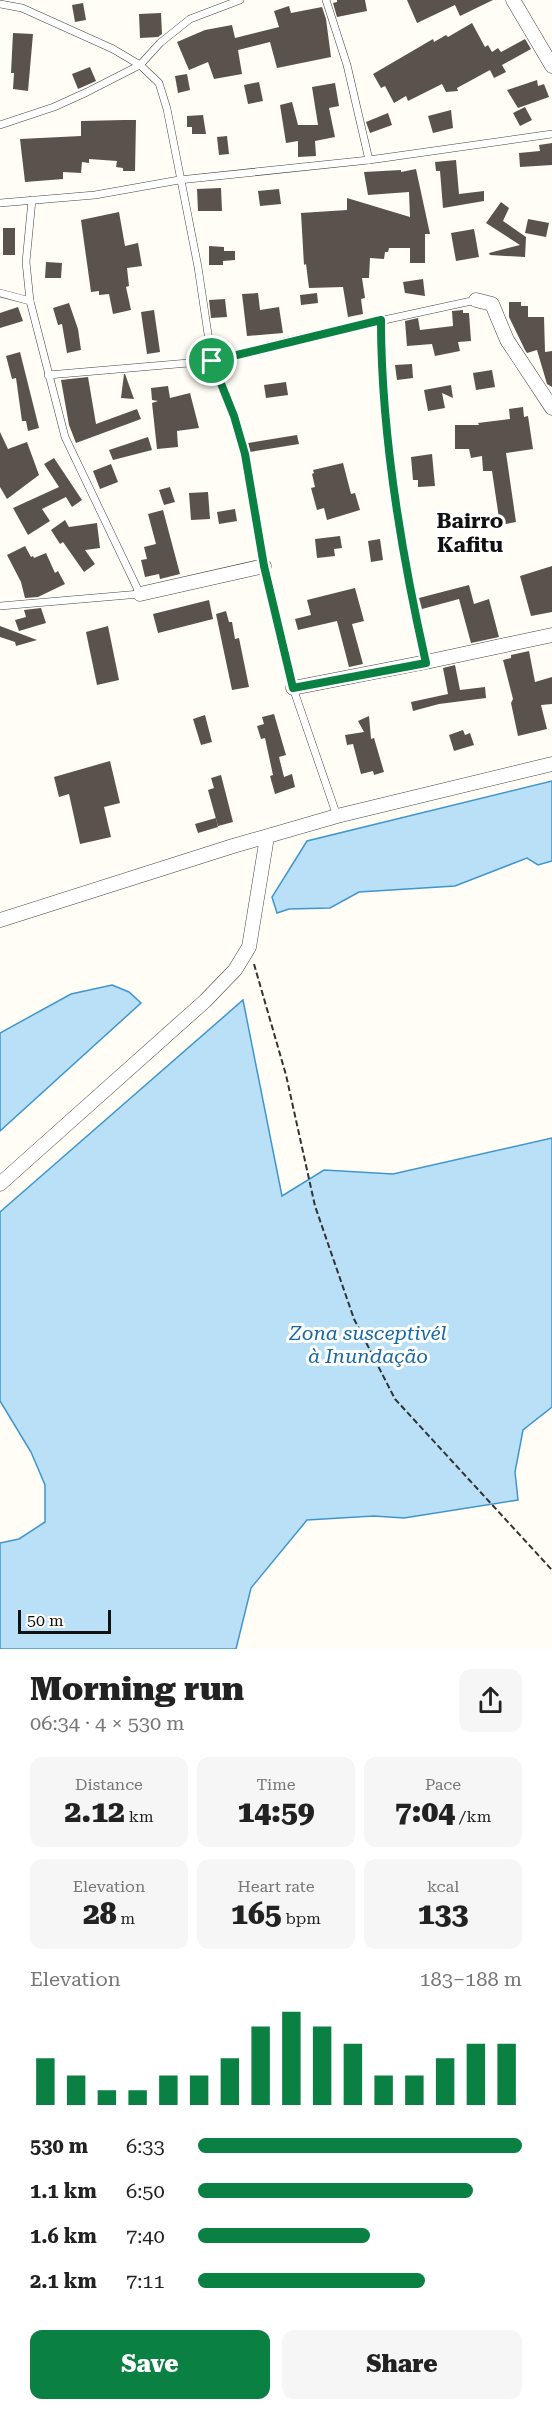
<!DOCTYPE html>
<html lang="en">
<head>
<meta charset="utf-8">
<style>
  body { margin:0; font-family:"Roboto Serif",serif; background:#f6f6f6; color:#222; height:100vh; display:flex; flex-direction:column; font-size:22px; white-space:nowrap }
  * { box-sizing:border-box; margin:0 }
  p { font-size:20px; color:#767676 }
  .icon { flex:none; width:33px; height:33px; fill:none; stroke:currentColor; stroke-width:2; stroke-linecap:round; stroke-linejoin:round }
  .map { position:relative; height:1649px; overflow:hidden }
  .side { display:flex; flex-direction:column; background:#fff; flex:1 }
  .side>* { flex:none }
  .scale { position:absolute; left:18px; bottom:15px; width:93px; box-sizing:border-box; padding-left:6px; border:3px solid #111; border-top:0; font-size:16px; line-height:21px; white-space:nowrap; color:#111; -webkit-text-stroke:4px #fff; paint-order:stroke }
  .pin { position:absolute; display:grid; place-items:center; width:51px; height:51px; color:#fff; margin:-26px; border:3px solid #fff; border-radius:50%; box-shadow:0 2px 6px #0007 }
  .round { display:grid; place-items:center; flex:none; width:63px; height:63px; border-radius:12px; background:#f6f6f6 }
  .head { display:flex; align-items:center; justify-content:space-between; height:102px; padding:0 30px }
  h1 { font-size:33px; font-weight:800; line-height:45px }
  .metrics { display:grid; grid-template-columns:repeat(3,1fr); gap:9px; height:102px; padding:6px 30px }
  .metrics div { display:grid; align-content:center; border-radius:12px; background:#f6f6f6; text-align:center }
  .metrics b { font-size:30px; font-weight:800 }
  .metrics small { font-size:16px; font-weight:400 }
  .metrics p { font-size:16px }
  .chart { height:168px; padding:12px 30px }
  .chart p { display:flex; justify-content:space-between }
  .chart svg { width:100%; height:108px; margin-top:6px; stroke:#0b8043; stroke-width:6 }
  .button { display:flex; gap:12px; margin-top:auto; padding:12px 30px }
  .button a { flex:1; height:69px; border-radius:12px; background:#0b8043; color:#fff; font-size:24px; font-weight:800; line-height:69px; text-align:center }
  .button a+a { background:#f6f6f6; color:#222 }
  ul { padding:0 30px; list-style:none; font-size:20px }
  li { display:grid; grid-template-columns:96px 72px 1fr; align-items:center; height:45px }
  li i { height:15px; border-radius:8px; background:#0b8043 }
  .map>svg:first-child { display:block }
  .water { fill:#b9e0f7; stroke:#3f96cf; stroke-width:1.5 }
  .building { fill:#5a524d }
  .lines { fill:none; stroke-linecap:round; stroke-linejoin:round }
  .service-casing { stroke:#444; stroke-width:8 }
  .minor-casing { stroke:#444; stroke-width:15 }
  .path { stroke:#333; stroke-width:2; stroke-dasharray:6 3; stroke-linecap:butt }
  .service { stroke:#fff; stroke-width:7 }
  .minor { stroke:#fff; stroke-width:14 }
  .route-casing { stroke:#fff; stroke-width:12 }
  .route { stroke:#0b8043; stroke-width:8 }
  .labels { text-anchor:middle; stroke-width:6; stroke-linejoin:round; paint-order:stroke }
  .water-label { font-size:20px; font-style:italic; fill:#1768a6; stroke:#fff }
  .quarter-label { font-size:21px; font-weight:bold; fill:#111; stroke:#fff }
</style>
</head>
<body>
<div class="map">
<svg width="552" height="1649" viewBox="0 0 552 1649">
  <rect width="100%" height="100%" fill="#fffdf5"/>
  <g class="water">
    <polygon points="552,781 552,861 538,865 527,858 455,886 359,892 330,908 289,909 277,913 272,897 307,841"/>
    <polygon points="112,985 129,992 141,1003 0,1131 0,1033 71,994"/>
    <polygon points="243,1000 282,1196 324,1170 393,1174 552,1138 552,1407 523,1430 515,1472 518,1500 404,1518 374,1516 307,1520 251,1588 236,1649 0,1649 0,1543 19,1539 45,1522 45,1485 31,1452 0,1401 0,1212"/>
  </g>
  <g class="building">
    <polygon points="337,0 365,0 367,11 337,17 333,3 337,2"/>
    <polygon points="407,0 493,0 460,16 455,5 417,23"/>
    <polygon points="83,3 86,20 75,22 72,5"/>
    <polygon points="289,6 291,13 322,7 326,19 331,57 277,68 270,42 238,50 242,74 214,79 208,62 189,70 177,42 205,30 232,25 235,38 279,27 274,11"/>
    <polygon points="161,13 162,34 158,37 140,38 139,14"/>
    <polygon points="472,23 485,47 488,45 492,52 498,48 501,52 525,39 531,49 502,65 506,72 494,78 490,70 457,88 458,91 446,92 442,84 408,101 406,96 394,103 385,86 381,88 373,74 433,39 434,42 446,35 448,37"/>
    <polygon points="13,33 33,34 28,91 13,89 14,73 11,73"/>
    <polygon points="90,67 96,81 78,89 72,74"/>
    <polygon points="187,74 190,90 178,93 175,76"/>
    <polygon points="537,80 538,86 544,84 549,97 518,108 507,90"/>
    <polygon points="259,82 263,101 248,104 244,85"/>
    <polygon points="335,83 339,106 329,108 335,137 315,141 316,156 298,157 298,141 286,143 280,105 292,102 298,125 318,125 312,87"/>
    <polygon points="525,107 532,120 520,126 513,113"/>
    <polygon points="451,110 453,128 433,133 428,116"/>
    <polygon points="388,113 392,125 370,133 366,122"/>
    <polygon points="203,115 206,134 192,134 192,127 187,127 187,116"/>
    <polygon points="124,120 136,120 135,171 123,171 123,168 116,167 117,161 89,159 89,163 82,162 81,173 63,172 63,179 25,182 20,139 81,136 81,121"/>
    <polygon points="227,136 229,154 219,155 217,137"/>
    <polygon points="552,143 552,165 520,167 519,153 540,151 539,145"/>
    <polygon points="456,160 459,194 484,191 484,201 443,208 440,171 436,171 435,162"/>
    <polygon points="416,169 430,234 425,234 425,263 410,263 410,248 389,248 388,252 385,252 384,259 370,258 369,278 362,278 365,298 361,299 363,314 348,317 343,287 309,288 306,264 304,265 301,213 347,210 347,198 410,217 409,192 368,195 364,172 401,170 401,172"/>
    <polygon points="221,188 222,211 198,211 197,189"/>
    <polygon points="279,189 281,204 260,206 258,191"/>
    <polygon points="501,202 509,208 503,221 526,237 525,257 490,255 489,253 520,245 486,223"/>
    <polygon points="119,212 125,246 138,243 142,266 127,268 129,286 126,287 131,310 113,314 109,294 99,295 99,291 91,292 81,220"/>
    <polygon points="528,219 549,223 546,237 525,233"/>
    <rect x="3" y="228" width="12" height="27"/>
    <polygon points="474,229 479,257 456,261 451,233"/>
    <polygon points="209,246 224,247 224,251 235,251 235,260 223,261 223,265 209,265"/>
    <polygon points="46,262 62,263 61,278 45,278"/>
    <polygon points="423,279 425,296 405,293 403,282"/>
    <polygon points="258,293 260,310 279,307 283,333 247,336 242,294"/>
    <polygon points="317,293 318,303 301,305 300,295"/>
    <polygon points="225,299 227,317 211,318 209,300"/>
    <polygon points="509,302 521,302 521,306 528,306 528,317 544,317 545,352 552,351 552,387 547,384 537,350 527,353 525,350 509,317"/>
    <polygon points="69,303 78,329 81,350 67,353 62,324 58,325 53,308"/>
    <polygon points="18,307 23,321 0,328 0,313"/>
    <polygon points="154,310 160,352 147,354 141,312"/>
    <polygon points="463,310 463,313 469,313 471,341 458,342 460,351 435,356 432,344 407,346 405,321 418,318 420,330 453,326 452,311"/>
    <polygon points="20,352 39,428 28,431 26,421 22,421 16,378 12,379 6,356"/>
    <polygon points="412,364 413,378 397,380 395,365"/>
    <polygon points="492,370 495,387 476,390 473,373"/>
    <polygon points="124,374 125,374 134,399 121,398"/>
    <polygon points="88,377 96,424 137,409 141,419 76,443 69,425 61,380"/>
    <polygon points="286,382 288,395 266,398 264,385"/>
    <polygon points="451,385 453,398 442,393 445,408 428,411 424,390"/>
    <polygon points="168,386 170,398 190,393 199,428 177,431 178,447 157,449 152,403 158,401 152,400 151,388"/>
    <polygon points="523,407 524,417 528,416 533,449 506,453 516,522 500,525 492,471 483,471 482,456 471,458 469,449 455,449 455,425 479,425 478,423 510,419 509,409"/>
    <polygon points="0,432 8,449 27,442 39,475 7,499 0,487"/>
    <polygon points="297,435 299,444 250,452 248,443"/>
    <polygon points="148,437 152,450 113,460 109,450"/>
    <polygon points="432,454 435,486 418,487 418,480 413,480 411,457"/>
    <polygon points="54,458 82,500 72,507 66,497 42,509 50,521 28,535 13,508 59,487 44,464"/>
    <polygon points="343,463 351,494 355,493 360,510 327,520 324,508 317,510 311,488 315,487 312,474 314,473 313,470"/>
    <polygon points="111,464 118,482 100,489 93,471"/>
    <polygon points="170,487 175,502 164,505 159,490"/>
    <polygon points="208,492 210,519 191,520 189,493"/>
    <polygon points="235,509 237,521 219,524 217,512"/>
    <polygon points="163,510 180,574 160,579 159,574 145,577 141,560 147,559 144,547 156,544 148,514"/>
    <polygon points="65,520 69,527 97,523 100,548 85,550 95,564 84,572 63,542 60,544 51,530"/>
    <polygon points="340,536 342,548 334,549 335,556 317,558 315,539"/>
    <polygon points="380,539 383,560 371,562 368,541"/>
    <polygon points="25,546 31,557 33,556 34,558 46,553 55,573 58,571 65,584 38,597 25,598 21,582 7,555"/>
    <polygon points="552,566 552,612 531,616 520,576"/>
    <polygon points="469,585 474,604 489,599 499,637 471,643 459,599 422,609 419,598"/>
    <polygon points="355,588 364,621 352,624 363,664 349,667 337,621 298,630 295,619 311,615 307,600"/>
    <polygon points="209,600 213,619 158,633 153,614"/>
    <polygon points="41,608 46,623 19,631 15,620 26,617 24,610"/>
    <polygon points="226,611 229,622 232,622 235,639 239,638 249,687 232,690 216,614"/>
    <polygon points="0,626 37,640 16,646 15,642 0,637"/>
    <polygon points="108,626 119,680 97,685 86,632"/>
    <polygon points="529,651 535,682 552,677 552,704 541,705 547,729 518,736 511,703 513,699 503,660 511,658 511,655"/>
    <polygon points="455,665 460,690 485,687 486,698 439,704 413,711 411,702 448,694 443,668"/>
    <polygon points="274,714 286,755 279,757 284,777 292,774 295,787 275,794 270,776 273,775 265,738 261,739 257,726 264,724 262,717"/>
    <polygon points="205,715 212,742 201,745 193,719"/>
    <polygon points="369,716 371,739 374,738 384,772 374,775 373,771 361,774 353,744 347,745 345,735 364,732 358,721"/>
    <polygon points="463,730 465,735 470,733 474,745 454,751 449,735"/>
    <polygon points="110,761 120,803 104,807 111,837 80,844 69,794 59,797 54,777"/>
    <polygon points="221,775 233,822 218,826 208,790 214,788 211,778"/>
    <polygon points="216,818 218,827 198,833 195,824"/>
  </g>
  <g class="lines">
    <g class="service-casing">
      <g id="service">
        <polyline points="326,0 347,65 369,160"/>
        <polyline points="0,4 22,8 113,49 140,65 159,83 167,109 198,267 212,361 234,416 245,454 264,566 293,688 337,816"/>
        <polyline points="0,125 54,107 87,92 140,65 160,43 190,19 240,0"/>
        <polyline points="0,203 95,195 179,180 369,160 552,134"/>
        <polyline points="0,293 30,301"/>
        <path d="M 381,320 C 381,434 400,551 426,662"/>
        <polyline points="48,375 212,361 283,342 476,300"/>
        <polyline points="0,606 140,594 65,437 30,301 26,262 32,200"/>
      </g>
    </g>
    <g class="minor-casing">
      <g id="minor">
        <polyline points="513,0 552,66"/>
        <polyline points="476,300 492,304 507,340 552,408"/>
        <polyline points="140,594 264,566"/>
        <polyline points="293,688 426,662 552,635"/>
        <polyline points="0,920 233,846 337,816 552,764"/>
        <polyline points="0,1184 205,1001 235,970 249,947 267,837"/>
      </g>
    </g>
    <polyline class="path" points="254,964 286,1075 315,1206 354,1319 395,1399 552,1570"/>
    <use href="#service" class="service"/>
    <use href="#minor" class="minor"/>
  </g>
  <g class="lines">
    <g class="route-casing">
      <path id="route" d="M 381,320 C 381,433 401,552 426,663 L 293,688 L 264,566 L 245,454 L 234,416 L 212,361 Z"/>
    </g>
    <use href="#route" class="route"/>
  </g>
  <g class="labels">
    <g class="water-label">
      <text x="368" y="1340">Zona susceptivél<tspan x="368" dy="23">à Inundação</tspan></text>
    </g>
    <g class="quarter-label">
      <text x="470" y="528">Bairro<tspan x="470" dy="24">Kafitu</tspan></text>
    </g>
  </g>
</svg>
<div class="scale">50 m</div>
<div class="pin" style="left:212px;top:361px;background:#1e9e55"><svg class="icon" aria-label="arrive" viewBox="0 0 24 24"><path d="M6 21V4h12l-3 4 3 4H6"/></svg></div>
</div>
<section class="side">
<div class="head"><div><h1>Morning run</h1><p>06:34 · 4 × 530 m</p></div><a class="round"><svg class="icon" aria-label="share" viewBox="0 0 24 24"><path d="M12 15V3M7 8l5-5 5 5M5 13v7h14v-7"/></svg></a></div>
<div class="metrics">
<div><p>Distance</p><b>2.12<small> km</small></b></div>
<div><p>Time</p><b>14:59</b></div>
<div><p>Pace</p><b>7:04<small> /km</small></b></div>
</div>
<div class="metrics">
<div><p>Elevation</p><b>28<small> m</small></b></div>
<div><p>Heart rate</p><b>165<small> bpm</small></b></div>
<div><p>kcal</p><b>133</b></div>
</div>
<div class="chart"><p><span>Elevation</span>183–188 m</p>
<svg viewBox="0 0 160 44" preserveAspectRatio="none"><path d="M5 44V25M15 44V32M25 44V38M35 44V38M45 44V32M55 44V32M65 44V25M75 44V12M85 44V6M95 44V12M105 44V19M115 44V32M125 44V32M135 44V25M145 44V19M155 44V19"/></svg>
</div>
<ul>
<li><b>530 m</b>6:33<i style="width:100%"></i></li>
<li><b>1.1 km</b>6:50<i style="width:85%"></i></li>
<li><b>1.6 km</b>7:40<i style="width:53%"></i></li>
<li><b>2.1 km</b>7:11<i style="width:70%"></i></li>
</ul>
<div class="button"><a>Save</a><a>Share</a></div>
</section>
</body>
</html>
